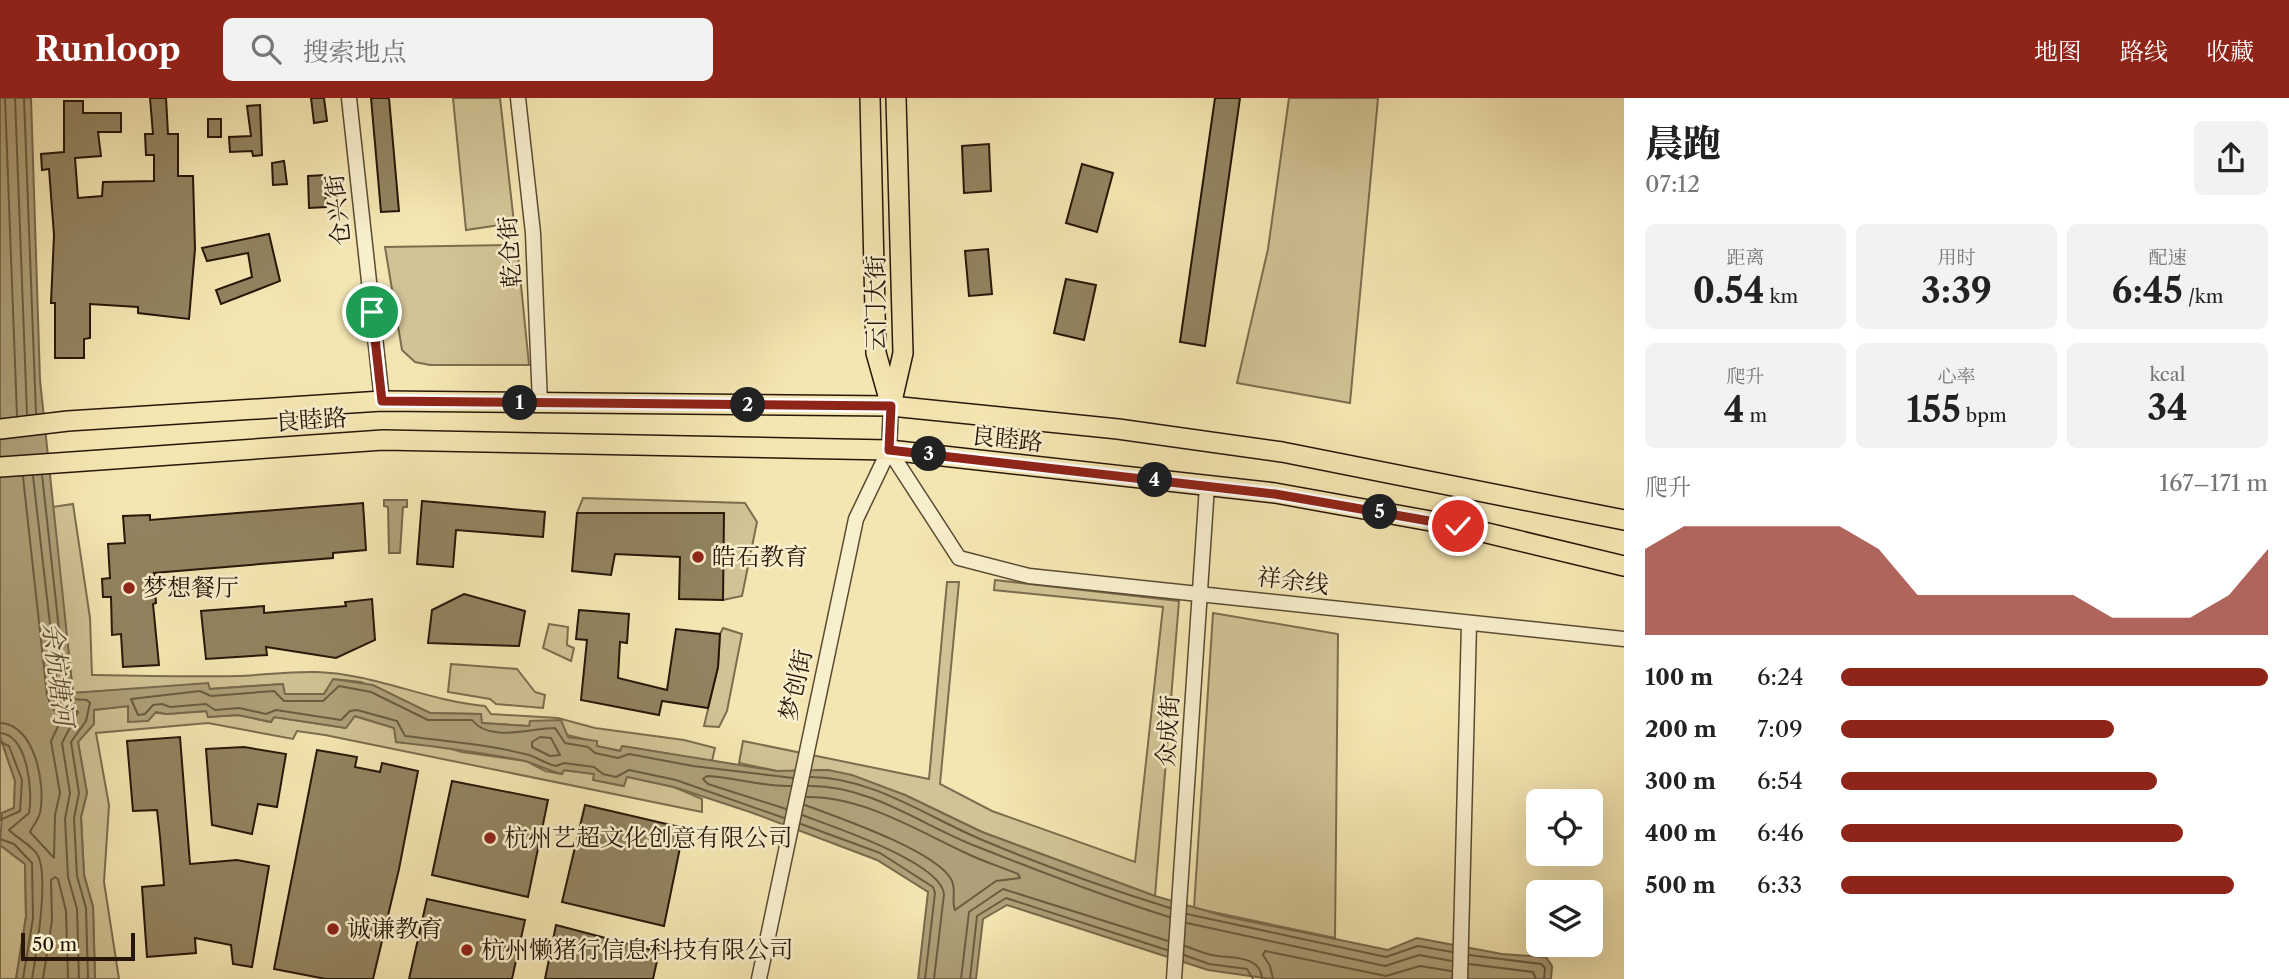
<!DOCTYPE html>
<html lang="zh">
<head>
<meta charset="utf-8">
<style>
  body { margin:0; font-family:"Libre Caslon Text","Noto Serif SC",serif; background:#f2f2f2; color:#222; height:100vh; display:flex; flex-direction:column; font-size:26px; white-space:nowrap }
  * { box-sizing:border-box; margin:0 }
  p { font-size:23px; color:#767676 }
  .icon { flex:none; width:38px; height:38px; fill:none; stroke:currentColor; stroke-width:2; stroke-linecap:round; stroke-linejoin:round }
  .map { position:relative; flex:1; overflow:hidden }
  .details { display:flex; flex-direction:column; background:#fff; width:665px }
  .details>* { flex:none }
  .fabs { position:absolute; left:1526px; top:691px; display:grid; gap:14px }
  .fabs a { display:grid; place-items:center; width:77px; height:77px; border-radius:10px; background:#fff; box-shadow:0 7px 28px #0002; font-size:35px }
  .scale { position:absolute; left:21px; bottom:18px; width:114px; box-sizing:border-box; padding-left:7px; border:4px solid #271708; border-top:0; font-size:19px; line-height:24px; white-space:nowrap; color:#271708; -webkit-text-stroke:5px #f8efcd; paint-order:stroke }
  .pin { position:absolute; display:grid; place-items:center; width:60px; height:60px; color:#fff; margin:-30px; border:4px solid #fff; border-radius:50%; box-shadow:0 2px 7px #0007 }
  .km { position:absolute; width:35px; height:35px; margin:-18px; border-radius:50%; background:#222; color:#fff; font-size:19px; line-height:35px; text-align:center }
  .round { display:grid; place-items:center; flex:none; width:74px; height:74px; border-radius:10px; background:#f2f2f2 }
  .overview { display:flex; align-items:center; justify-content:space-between; height:119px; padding:0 21px }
  h1 { font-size:38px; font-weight:800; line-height:52px }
  .metrics { display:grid; grid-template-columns:repeat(3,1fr); gap:10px; height:119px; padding:7px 21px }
  .metrics div { display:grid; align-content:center; border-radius:10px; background:#f2f2f2; text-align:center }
  .metrics b { font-size:35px; font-weight:800 }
  .metrics small { font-size:19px; font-weight:400 }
  .metrics p { font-size:19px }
  .chart { height:196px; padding:14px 21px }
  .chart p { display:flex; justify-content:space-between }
  .chart svg { width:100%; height:126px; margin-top:7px; fill:#8f2418; opacity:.7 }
  ul { padding:0 21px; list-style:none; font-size:23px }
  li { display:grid; grid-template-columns:112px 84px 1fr; align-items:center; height:52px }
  li i { height:18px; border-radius:9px; background:#8f2418 }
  header { display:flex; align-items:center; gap:42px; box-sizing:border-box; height:98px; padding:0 35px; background:#8f2418; color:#fff }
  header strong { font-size:33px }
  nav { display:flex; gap:38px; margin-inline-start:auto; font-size:24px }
  .search { width:490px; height:63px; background:#f2f2f2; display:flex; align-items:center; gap:18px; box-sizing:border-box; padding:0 24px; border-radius:10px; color:#767676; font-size:26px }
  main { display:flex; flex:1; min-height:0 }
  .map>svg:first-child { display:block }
  .green { fill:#d1c395; stroke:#7c6d4e; stroke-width:2 }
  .water { fill:#aea078; stroke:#78694b; stroke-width:2 }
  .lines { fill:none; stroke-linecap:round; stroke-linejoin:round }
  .shore { stroke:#6a5c40; stroke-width:2 }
  .building { fill:#928360; stroke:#271708; stroke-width:2 }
  .minor-casing { stroke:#5a4b32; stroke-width:17 }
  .major-casing { stroke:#271708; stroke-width:22 }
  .minor { stroke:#f8efcd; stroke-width:14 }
  .major { stroke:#f4e6b2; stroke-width:19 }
  .route-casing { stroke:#fff; stroke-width:14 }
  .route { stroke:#8f2418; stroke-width:9 }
  .poi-dot { fill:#8f2418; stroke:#f8efcd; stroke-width:2.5 }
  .labels { text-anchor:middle; stroke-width:5; stroke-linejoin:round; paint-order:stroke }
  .street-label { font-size:24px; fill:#271708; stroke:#f8efcd }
  .poi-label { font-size:24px; fill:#271708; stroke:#f8efcd; text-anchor:start }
  .water-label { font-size:26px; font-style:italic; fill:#5d4e35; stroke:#f8efcd }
</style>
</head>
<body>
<header>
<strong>Runloop</strong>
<div class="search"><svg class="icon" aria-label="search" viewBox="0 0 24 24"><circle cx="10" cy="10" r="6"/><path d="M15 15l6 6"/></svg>搜索地点</div>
<nav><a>地图</a><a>路线</a><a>收藏</a></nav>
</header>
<main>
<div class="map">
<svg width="1624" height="881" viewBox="0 0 1624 881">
  <rect width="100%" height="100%" fill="#f4e6b2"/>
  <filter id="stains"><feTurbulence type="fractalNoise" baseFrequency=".00286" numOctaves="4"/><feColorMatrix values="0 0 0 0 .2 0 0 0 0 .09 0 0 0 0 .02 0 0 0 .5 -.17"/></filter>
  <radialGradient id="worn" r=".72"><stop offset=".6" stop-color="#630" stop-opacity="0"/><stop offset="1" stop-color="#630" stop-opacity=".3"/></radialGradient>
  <g class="green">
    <polygon points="453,0 500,0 514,125 466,132"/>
    <polygon points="1289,0 1378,0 1350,305 1237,285 1268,151"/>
    <polygon points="517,147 529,267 430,267 415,264 402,252 385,149"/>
    <polygon points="583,400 745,405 757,424 742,498 723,502 723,415 577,415"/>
    <path d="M 73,406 L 90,520 L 92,577 C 141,578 189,579 237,578 C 264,577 291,573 317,574 C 375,576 428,603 485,608 L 491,616 L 558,620 L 595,630 L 684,642 L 715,650 L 712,663 L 623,648 L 621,653 L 596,648 L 597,644 L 529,628 L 481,625 L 481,616 L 430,615 L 361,584 L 334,581 L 324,596 L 284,596 L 282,586 L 209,591 L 208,586 L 73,595 L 52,409 Z"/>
    <polygon points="995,482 1179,503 1155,798 982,734 905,697 828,672 777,673 739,665 743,643 929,681 947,484 959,484 940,686 992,713 1135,764 1163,509 994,492"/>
    <polygon points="1213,515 1338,536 1335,840 1194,810"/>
    <polygon points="549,526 568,529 567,547 574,550 571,563 543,550"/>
    <polygon points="723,530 742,536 727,613 719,629 704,628 718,569 720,536"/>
    <polygon points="451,566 517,571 535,594 545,597 543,610 496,606 490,601 448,594"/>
    <polygon points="0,598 0,638 15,683 14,710 2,715 0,723"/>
    <polygon points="129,608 129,612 167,616 207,613 208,619 238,617 271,624 274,619 345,630 354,618 395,630 396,644 434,646 462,654 526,663 545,673 562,676 563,672 594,676 594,682 623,688 626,678 674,689 702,701 702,714 325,637 297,633 293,641 208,625 96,635 109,707 104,784 119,881 95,881 93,809 84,777 81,719 87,695 78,644 93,612"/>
    <polygon points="0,747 25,766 26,819 16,881 0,881"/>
  </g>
  <g class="water">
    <path d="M 0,0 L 31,0 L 40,282 L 73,595 L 208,585 L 210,591 L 283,586 L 285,596 L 324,596 L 333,581 L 373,587 L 430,615 L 481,616 L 482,625 L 529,628 L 530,623 L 561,622 L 568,639 L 597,643 L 597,648 L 620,653 L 622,648 L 777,673 L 828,672 L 852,677 L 905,697 L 982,734 L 1155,798 L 1224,818 L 1388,852 L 1417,840 L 1502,856 L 1546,859 L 1552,868 L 1551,881 L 1271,881 L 1208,872 L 1007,807 L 983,821 L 976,881 L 918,881 L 928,794 L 877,762 L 750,714 L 674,689 L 627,679 L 624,688 L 593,682 L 594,676 L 564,672 L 562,676 C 548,673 535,665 521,662 C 477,654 440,649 396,644 L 394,630 L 355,618 L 346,630 L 274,619 L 271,624 L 238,617 L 208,619 L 206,613 L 167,616 L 156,614 L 148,623 L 128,624 L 128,608 L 94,612 L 94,626 L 78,644 L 87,695 L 81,719 L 84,777 L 93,809 L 95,881 L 16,881 L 26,819 L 25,766 L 0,747 L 2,715 L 14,710 L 15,683 L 0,638 Z"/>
    <polygon points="384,402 407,402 407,409 403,409 400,455 389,455 388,409 384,408"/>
  </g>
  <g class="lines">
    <g class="shore">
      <polyline points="5,0 17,318"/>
      <polyline points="15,0 27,316"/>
      <polyline points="24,0 36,315"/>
      <polyline points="42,377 66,595 71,601 87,602 90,605 86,623 71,644 79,695 74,720 77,778 86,810 88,881"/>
      <polyline points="33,378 58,596 63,606 78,614 62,645 70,695 65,721 68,779 77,811 79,881"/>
      <path d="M 0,625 C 35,626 46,687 40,715 C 38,722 33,728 30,734 L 54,760 L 55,717 L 60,695 L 51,643 L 62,620 L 51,608 L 47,597 L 23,379"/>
      <path d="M 0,635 C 28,637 33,694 29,715 L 9,732 C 17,740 30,746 37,756 C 50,776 36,857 32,881"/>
      <polygon points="540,639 551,640 560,657 550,658 532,649 532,644"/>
      <polyline points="0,644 9,648 22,682 20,713 0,722"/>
      <path d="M 810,679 C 871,679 926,718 980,741 C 1041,767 1106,790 1170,810"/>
      <path d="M 809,688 C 870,687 923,728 978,749 C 1041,774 1105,799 1169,819"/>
      <path d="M 805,707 C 837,719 934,752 951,781 C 957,791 951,803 955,812 L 996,783 L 1020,780 L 1018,776 C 1002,769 984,764 968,756 C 918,733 863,698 806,699"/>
      <path d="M 786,711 L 708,686 L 703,681 L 707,678 C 735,679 762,689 791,688"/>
      <path d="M 802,717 C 831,728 941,764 944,796 L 934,881"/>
      <path d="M 784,720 L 676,682 L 629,672 L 616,679 L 603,676 L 594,669 L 564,665 L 556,668 C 545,666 536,658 525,656 C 485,646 445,643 405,638 L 397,623 L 357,612 L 350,613 L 341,622 L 276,612 L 266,616 L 239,610 L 215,612 L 206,606 L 170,609 L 162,606 L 153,607 L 145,616 L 138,617 L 131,601 L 200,593 L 211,598 L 274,593 L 284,603 L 323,603 L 339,588 L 371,594 L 428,622 L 472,622 C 490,645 530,630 555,630 L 565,645 L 588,649 L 595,655 L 618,660 L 629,656 L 693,668 L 793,680"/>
      <polyline points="801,726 880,755 933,789 935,795 925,881"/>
      <polyline points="0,741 14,746 32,765 33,820 23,881"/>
      <polyline points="1187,816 1386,859 1418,848 1452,854"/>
      <polyline points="1187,825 1385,868 1419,857 1452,863"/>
      <path d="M 1185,848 C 1194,851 1203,855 1212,857 C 1230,861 1261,856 1262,881"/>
      <polyline points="1184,857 1209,866 1247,871 1253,881"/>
      <polyline points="1469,857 1541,866 1545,870 1544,881"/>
      <polyline points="1469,866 1533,874 1536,881"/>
      <polyline points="43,881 52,822 51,782 55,779 58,781 66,813 68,881"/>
      <polyline points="961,881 969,814 1003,791 1168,843"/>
      <polyline points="970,881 977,818 1006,800 1167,852"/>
      <polyline points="1273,881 1270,868 1263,857 1265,853 1386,878 1420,868 1451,873"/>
    </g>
  </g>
  <g class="building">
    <polygon points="150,0 166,0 168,36 178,36 178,78 193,78 195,151 189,221 138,215 138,209 90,206 90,240 84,241 84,260 55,260 55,205 51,205 54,137 49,71 42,72 41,56 64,54 64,3 83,3 83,15 121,15 121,34 98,34 101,58 75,60 78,100 102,98 103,84 154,83 154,57 146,57 145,36 153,36"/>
    <polygon points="311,0 324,0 327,23 314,25"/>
    <polygon points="371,0 389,0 399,113 381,114"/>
    <polygon points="1215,0 1240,0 1205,248 1180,244"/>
    <polygon points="260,7 262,57 253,58 252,53 230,54 229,39 251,38 247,8"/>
    <rect x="208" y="21" width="13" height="18"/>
    <polygon points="989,46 991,93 964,95 962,48"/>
    <polygon points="284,63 287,86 273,87 272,65"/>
    <polygon points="1082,66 1113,75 1097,134 1066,125"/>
    <polygon points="325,77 326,109 309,110 308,78"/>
    <polygon points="269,136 280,183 221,206 216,192 252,179 248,155 207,163 202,150"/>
    <polygon points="988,151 992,196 969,198 965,153"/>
    <polygon points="1066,181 1096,187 1084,242 1054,235"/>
    <polygon points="422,403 545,414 543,439 456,432 453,469 417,466"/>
    <polygon points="363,405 366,452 333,455 333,460 154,475 156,505 153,506 159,567 123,569 121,536 112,537 111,499 103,499 102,481 110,480 108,446 125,445 123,418 150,417 150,422"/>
    <polygon points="577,415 724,415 723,502 679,501 680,459 615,456 611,477 572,473"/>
    <polygon points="464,496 525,513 519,548 428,545 432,512"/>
    <polygon points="372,501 375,542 336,560 266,549 267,557 206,561 201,513 264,508 264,515 346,508 345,504"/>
    <polygon points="579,512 629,516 627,545 620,544 618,580 667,592 676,531 720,536 718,569 708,610 662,603 659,617 581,602 587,542 576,541"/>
    <polygon points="180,639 190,766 237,762 269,768 252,869 233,866 231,847 195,840 196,855 147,859 142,789 164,787 160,739 157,712 133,713 127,643"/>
    <polygon points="244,649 286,656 277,709 258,706 252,736 212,727 206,651"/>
    <polygon points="317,652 357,659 355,669 380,674 382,665 418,673 399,771 373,881 326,881 274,871"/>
    <polygon points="452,683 548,702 528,799 432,777"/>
    <polygon points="585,707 684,730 664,828 562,804"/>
    <polygon points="427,801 525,822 512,881 409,881"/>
    <polygon points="556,827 659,854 653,881 545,881"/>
  </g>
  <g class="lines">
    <g class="minor-casing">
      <g id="minor">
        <polyline points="349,0 382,303"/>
        <polyline points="518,0 533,135 540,305"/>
        <polyline points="889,352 959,460 1029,478 1624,541"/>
        <polyline points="759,881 856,421 889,352 891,308"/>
        <polyline points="1174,881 1207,388"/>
        <polyline points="1460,881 1469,526"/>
      </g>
    </g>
    <g class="major-casing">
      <g id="major">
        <polyline points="870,0 876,255 891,308"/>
        <polyline points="892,303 903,255 896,0"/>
        <polyline points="0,331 68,323 382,303 891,308 1118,331 1282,354 1624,422"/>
        <polyline points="0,369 383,342 889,352 1275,395 1458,428 1624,468"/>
      </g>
    </g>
    <use href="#minor" class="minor"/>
    <use href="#major" class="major"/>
  </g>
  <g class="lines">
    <g class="route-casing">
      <polyline id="route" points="372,214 382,303 891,308 889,352 1275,396 1458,428"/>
    </g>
    <use href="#route" class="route"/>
  </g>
  <g class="poi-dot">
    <circle cx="698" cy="459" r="7"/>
    <circle cx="129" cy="490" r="7"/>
    <circle cx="490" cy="740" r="7"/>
    <circle cx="333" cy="831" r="7"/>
    <circle cx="467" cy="852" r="7"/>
  </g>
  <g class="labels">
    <g class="street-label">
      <text transform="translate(338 112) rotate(-96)" y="8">仓兴街</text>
      <text transform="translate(510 154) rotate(-94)" y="8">乾仓街</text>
      <text transform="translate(876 205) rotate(-90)" y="8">云门大街</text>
      <text transform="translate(311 322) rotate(-4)" y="8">良睦路</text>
      <text transform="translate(1007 341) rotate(6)" y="8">良睦路</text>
      <text transform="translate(1293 483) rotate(7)" y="8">祥余线</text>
      <text transform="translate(796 587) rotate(-77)" y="8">梦创街</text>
      <text transform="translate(1168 633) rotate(-86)" y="8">众成街</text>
    </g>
    <g class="poi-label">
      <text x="712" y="467">皓石教育</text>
      <text x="143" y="498">梦想餐厅</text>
      <text x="504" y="748">杭州艺超文化创意有限公司</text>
      <text x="347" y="839">诚谦教育</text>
      <text x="481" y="860">杭州懒猪行信息科技有限公司</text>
    </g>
    <g class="water-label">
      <text transform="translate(58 576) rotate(83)" y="9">余杭塘河</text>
    </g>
  </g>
  <rect width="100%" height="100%" filter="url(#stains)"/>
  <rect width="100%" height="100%" fill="url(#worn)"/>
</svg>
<div class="fabs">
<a><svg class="icon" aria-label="locate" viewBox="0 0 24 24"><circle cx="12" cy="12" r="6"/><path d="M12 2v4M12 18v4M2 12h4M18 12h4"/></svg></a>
<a><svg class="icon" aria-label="layers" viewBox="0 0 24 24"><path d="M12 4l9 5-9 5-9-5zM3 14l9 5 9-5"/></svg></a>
</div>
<div class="scale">50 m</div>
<div class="pin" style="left:372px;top:214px;background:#1e9e55"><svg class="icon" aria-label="arrive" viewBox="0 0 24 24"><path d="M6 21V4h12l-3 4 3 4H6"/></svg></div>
<div class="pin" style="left:1458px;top:428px;background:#d93025"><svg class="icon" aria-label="check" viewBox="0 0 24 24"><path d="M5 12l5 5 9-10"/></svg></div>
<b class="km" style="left:520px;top:305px">1</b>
<b class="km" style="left:748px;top:307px">2</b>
<b class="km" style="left:929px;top:356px">3</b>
<b class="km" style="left:1155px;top:382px">4</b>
<b class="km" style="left:1380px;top:414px">5</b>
</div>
<section class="details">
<div class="overview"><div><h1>晨跑</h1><p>07:12</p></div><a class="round"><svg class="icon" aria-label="share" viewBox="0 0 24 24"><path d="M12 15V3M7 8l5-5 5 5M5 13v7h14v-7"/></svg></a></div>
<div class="metrics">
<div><p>距离</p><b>0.54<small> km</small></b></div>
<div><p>用时</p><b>3:39</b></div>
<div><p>配速</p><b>6:45<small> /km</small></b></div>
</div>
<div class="metrics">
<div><p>爬升</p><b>4<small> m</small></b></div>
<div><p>心率</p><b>155<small> bpm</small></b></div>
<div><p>kcal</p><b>34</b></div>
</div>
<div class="chart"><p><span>爬升</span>167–171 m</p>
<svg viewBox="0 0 160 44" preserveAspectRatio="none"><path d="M0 44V14L10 6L20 6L30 6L40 6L50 6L60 14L70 30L80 30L90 30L100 30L110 30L120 38L130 38L140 38L150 30L160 14V44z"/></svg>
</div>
<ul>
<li><b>100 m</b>6:24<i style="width:100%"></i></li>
<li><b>200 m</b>7:09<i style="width:64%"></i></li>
<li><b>300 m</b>6:54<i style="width:74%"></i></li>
<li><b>400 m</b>6:46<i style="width:80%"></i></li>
<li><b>500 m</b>6:33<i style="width:92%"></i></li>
</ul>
</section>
</main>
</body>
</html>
